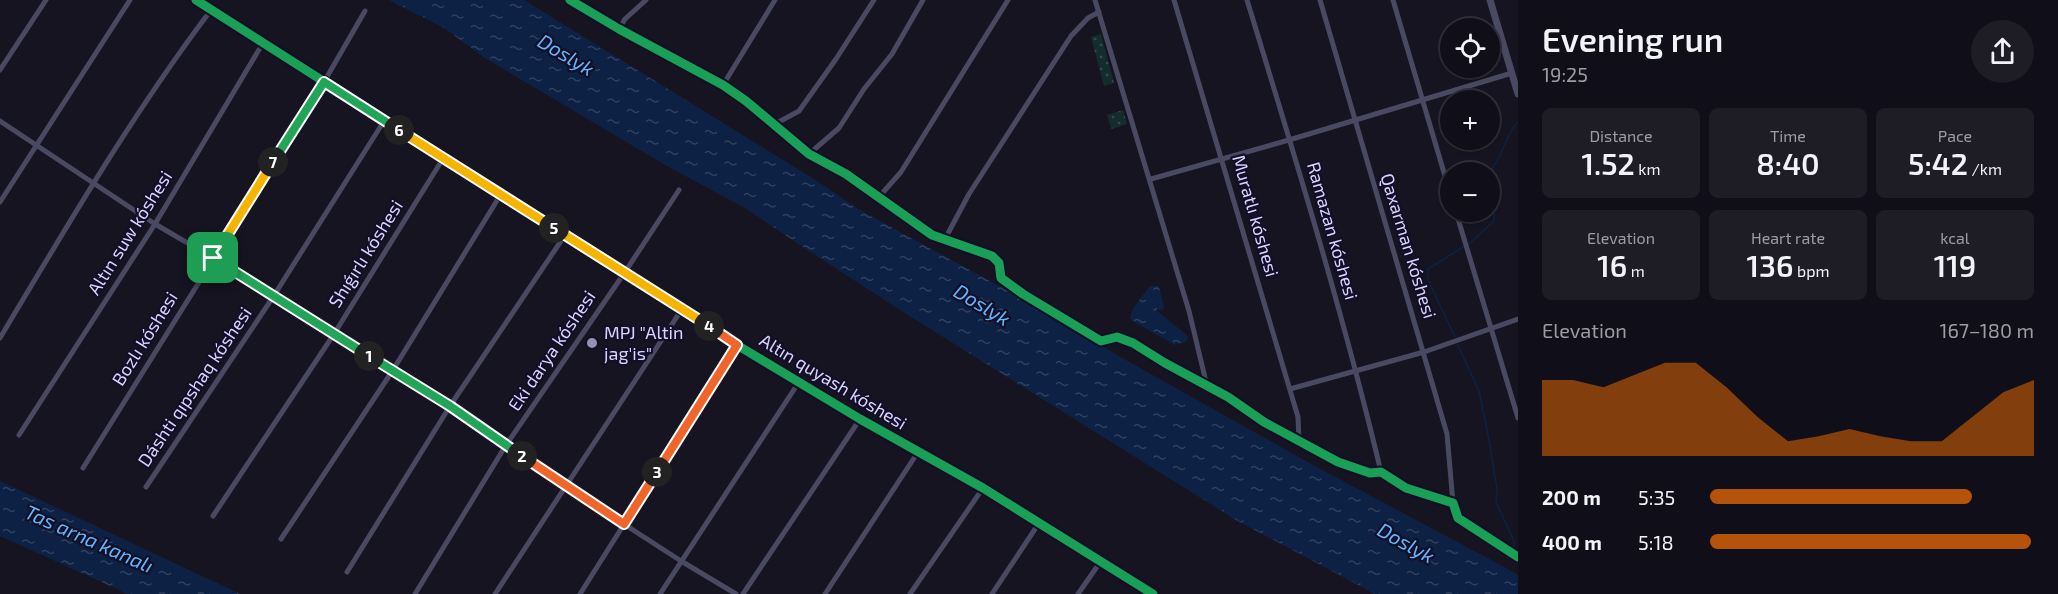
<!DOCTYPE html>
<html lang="en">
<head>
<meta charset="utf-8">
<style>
  body { margin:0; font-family:"Exo 2",sans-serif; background:#1e1d26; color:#f1f3f6; height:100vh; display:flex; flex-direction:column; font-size:22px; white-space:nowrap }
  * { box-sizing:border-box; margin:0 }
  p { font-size:20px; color:#9c9ca2 }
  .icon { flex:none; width:33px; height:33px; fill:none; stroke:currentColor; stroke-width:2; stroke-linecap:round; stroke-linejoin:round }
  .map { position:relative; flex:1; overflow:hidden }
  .details { display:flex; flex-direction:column; background:#100f19; width:540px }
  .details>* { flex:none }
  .tools { position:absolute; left:1440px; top:18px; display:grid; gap:12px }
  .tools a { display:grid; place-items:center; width:60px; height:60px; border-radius:50%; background:#100f19; box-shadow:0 2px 4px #0004,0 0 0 2px #302f38; font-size:30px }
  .pin { position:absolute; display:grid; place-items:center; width:51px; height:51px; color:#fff; margin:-26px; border-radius:12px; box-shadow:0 3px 9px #0006 }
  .km { position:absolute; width:30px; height:30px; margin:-15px; border-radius:50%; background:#222; color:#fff; font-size:16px; line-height:30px; text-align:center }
  .round { display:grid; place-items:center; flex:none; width:63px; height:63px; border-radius:32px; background:#1e1d26 }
  .overview { display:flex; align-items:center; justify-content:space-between; height:102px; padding:0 24px }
  h1 { font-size:33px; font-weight:600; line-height:45px }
  .metrics { display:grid; grid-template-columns:repeat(3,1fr); gap:9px; height:102px; padding:6px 24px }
  .metrics div { display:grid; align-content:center; border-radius:9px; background:#1e1d26; text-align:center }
  .metrics b { font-size:30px; font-weight:600 }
  .metrics small { font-size:16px; font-weight:400 }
  .metrics p { font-size:16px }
  .chart { height:168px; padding:12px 24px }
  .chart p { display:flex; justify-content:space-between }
  .chart svg { width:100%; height:108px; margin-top:6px; fill:#b45309; opacity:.7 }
  ul { padding:0 24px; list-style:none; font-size:20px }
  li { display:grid; grid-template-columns:96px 72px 1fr; align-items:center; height:45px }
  li i { height:15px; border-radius:8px; background:#b45309 }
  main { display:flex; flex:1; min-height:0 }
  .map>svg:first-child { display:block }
  .grass { fill:url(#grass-dots) }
  .water { fill:url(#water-ripples) }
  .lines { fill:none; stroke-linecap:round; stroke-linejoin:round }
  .stream { stroke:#0d2144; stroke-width:1.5 }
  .minor { stroke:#4a4962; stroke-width:5 }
  .tertiary { stroke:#4a4962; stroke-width:7 }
  .cycleway-casing { stroke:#130f26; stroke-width:13 }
  .cycleway { stroke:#1a9f57; stroke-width:9 }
  .split-1-casing { stroke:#fff; stroke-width:12 }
  .split-2-casing { stroke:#fff; stroke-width:12 }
  .split-3-casing { stroke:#fff; stroke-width:12 }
  .split-4-casing { stroke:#fff; stroke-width:12 }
  .split-5-casing { stroke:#fff; stroke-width:12 }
  .split-6-casing { stroke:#fff; stroke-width:12 }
  .split-7-casing { stroke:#fff; stroke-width:12 }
  .split-8-casing { stroke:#fff; stroke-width:12 }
  .split-1 { stroke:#22a559; stroke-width:8 }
  .split-2 { stroke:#22a559; stroke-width:8 }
  .split-3 { stroke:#f0652b; stroke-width:8 }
  .split-4 { stroke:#f0652b; stroke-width:8 }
  .split-5 { stroke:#f5b400; stroke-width:8 }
  .split-6 { stroke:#f5b400; stroke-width:8 }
  .split-7 { stroke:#22a559; stroke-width:8 }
  .split-8 { stroke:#f5b400; stroke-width:8 }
  .poi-dot { fill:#9591b1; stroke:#130f26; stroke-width:2 }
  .labels { text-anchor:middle; stroke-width:4.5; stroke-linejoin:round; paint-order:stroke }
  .street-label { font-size:18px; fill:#d9d4ff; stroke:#130f26 }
  .poi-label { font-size:18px; fill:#d9d4ff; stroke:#130f26; text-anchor:start }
  .water-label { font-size:20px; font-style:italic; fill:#62b6ff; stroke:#130f26 }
</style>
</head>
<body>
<main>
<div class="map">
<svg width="1518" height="594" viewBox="0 0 1518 594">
  <defs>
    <pattern id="grass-dots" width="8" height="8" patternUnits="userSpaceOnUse" patternTransform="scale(1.5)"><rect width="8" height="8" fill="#132c2d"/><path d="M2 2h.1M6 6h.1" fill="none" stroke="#354a4c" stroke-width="1.8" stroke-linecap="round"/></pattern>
    <pattern id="water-ripples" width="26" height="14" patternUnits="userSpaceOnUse" patternTransform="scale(1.5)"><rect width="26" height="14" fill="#0d2144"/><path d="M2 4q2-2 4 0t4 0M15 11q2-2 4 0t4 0" fill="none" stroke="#304060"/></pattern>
  </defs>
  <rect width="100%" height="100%" fill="#161421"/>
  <g class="grass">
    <polygon points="1101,34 1114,83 1104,86 1091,37"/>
    <polygon points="1123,110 1127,124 1111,129 1107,115"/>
  </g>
  <g class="water">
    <polygon points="389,0 524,0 817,181 858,209 999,286 1124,359 1313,465 1506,568 1518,575 1518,594 1375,594 1236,520 908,315 809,251 745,208 667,166 485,58 444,28"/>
    <polygon points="1150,286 1157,286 1159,287 1164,307 1162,311 1157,308 1157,311 1188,336 1187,341 1175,345 1131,320 1130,317 1134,307"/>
    <polygon points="0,481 240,594 128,594 0,536"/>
  </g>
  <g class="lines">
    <g class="stream">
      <path d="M 1489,172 C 1504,157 1504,136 1518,122"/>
      <polyline points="1469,244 1494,221 1494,208 1490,202"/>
      <polyline points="1455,337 1428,280 1428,269 1463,247"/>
      <polyline points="1458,345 1479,391 1489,440 1497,489 1496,502 1514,541 1513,550"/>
    </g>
    <g class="minor">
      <polyline points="196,0 737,345 860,419 983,488 1153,594"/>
      <polyline points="570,0 619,29 723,85 746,101 809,154 846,174 932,235 992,256 999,263 1001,278 1023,294 1101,341 1117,337 1133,343 1165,363 1228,397 1264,422 1338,462 1370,473 1381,472 1406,488 1453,503 1458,518 1518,557"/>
      <polyline points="1095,0 1189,311 1207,386"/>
      <polyline points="1174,0 1298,417 1299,442"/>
      <path d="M 1247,0 C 1295,157 1343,313 1381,472"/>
      <polyline points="1320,0 1447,434 1453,503"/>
      <polyline points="1393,0 1450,193"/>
      <polyline points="619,29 625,19 646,0"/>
      <polyline points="0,70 46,0"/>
      <polyline points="723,85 775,0"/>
      <polyline points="0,121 155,224 213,258 450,406 565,486 681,561 736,594"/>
      <polyline points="775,124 799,111 836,59 874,0"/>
      <polyline points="809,154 839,128 864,89 892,54 923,0"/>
      <polyline points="1151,179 1289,140 1512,73"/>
      <polyline points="878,198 901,172 1008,0"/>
      <polyline points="0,202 130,0"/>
      <polyline points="1456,212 1518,418"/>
      <polyline points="945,239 969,194 1071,36 1088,18 1099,12"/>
      <path d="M 0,338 C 67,226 133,113 211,10"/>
      <polyline points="1290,389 1424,352 1518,319"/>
      <polyline points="19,435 155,224 263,43"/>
      <polyline points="83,468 324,82 365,11"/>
      <polyline points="146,487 273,297 384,121"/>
      <polyline points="213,516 334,334 444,157"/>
      <polyline points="281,539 393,370 501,194"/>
      <polyline points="347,572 450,406 565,235"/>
      <polyline points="415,594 506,445 625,272 679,190"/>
      <polyline points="495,594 682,309"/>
      <polyline points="580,594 737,345"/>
      <polyline points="660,594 799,382"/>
      <polyline points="743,594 860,419"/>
      <polyline points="825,594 918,452"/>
      <polyline points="910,594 983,488"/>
      <polyline points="992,594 1039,523"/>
      <polyline points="1078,594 1101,561"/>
    </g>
    <polyline class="tertiary" points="1490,0 1518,94"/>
    <g class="cycleway-casing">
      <g id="cycleway">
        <polyline points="196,0 737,345 860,419 983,488 1153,594"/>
        <polyline points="570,0 619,29 723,85 746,101 809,154 846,174 932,235 992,256 999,263 1001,278 1023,294 1101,341 1117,337 1133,343 1165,363 1228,397 1264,422 1338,462 1370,473 1381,472 1406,488 1453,503 1458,518 1518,557"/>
      </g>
    </g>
    <use href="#cycleway" class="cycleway"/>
  </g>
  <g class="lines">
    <g class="split-1-casing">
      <polyline id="split-1" points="213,258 369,356"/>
    </g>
    <g class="split-2-casing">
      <polyline id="split-2" points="369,356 450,406 522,456"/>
    </g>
    <g class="split-3-casing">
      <polyline id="split-3" points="522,456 624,524 657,472"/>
    </g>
    <g class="split-4-casing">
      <polyline id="split-4" points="657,472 737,345 709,326"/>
    </g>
    <g class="split-5-casing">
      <polyline id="split-5" points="554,228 709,326"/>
    </g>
    <g class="split-6-casing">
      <polyline id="split-6" points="399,130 554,228"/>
    </g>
    <g class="split-7-casing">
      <polyline id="split-7" points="273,162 324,82 399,130"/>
    </g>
    <g class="split-8-casing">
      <polyline id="split-8" points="213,258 273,162"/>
    </g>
    <use href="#split-1" class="split-1"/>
    <use href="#split-2" class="split-2"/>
    <use href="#split-3" class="split-3"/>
    <use href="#split-4" class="split-4"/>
    <use href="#split-5" class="split-5"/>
    <use href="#split-6" class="split-6"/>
    <use href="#split-7" class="split-7"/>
    <use href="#split-8" class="split-8"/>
  </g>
  <circle class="poi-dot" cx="592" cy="343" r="6"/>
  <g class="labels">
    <g class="street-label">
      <text transform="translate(1255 216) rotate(74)" y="6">Muratlı kóshesi</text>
      <text transform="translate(1332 231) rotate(74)" y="6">Ramazan kóshesi</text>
      <text transform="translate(130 233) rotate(-58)" y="6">Altın suw kóshesi</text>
      <text transform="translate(1408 246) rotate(73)" y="6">Qaxarman kóshesi</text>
      <text transform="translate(366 254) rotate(-58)" y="6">Shıǵırlı kóshesi</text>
      <text transform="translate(145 339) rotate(-58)" y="6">Bozlı kóshesi</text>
      <text transform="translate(552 351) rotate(-56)" y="6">Eki darya kóshesi</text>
      <text transform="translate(833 382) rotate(31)" y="6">Altın quyash kóshesi</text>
      <text transform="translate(195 387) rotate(-56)" y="6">Dáshti qıpshaq kóshesi</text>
    </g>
    <g class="poi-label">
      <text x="604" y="339">MPJ "Altin<tspan x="604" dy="21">jag'is"</tspan></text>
    </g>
    <g class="water-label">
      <text transform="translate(566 55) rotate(31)" y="7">Doslyk</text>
      <text transform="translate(982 305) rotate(31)" y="7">Doslyk</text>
      <text transform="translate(89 539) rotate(24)" y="7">Tas arna kanalı</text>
      <text transform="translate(1406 543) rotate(29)" y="7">Doslyk</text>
    </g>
  </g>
</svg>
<div class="tools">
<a><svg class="icon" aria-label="locate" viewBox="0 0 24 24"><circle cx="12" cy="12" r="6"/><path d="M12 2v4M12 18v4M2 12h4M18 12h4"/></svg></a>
<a>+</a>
<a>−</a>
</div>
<div class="pin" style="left:213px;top:258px;background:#1e9e55"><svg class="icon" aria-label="arrive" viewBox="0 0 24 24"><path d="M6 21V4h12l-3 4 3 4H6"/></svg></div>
<b class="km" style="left:369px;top:356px">1</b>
<b class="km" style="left:522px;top:456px">2</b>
<b class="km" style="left:657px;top:472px">3</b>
<b class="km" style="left:709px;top:326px">4</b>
<b class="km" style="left:554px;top:228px">5</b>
<b class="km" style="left:399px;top:130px">6</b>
<b class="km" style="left:273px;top:162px">7</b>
</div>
<section class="details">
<div class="overview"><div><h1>Evening run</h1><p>19:25</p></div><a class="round"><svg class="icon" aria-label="share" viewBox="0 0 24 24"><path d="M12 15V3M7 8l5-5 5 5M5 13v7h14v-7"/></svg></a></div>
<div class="metrics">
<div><p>Distance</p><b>1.52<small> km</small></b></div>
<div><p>Time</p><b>8:40</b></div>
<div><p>Pace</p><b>5:42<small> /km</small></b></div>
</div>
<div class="metrics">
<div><p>Elevation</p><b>16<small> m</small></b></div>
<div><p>Heart rate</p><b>136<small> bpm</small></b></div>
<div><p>kcal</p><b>119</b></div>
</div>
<div class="chart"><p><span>Elevation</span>167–180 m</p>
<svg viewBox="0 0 160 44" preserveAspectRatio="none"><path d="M0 44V13L10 13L20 16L30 11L40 6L50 6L60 16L70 28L80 38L90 36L100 33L110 36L120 38L130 38L140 28L150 18L160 13V44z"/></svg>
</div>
<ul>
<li><b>200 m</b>5:35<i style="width:81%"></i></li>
<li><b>400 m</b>5:18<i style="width:99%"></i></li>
</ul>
</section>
</main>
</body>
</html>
